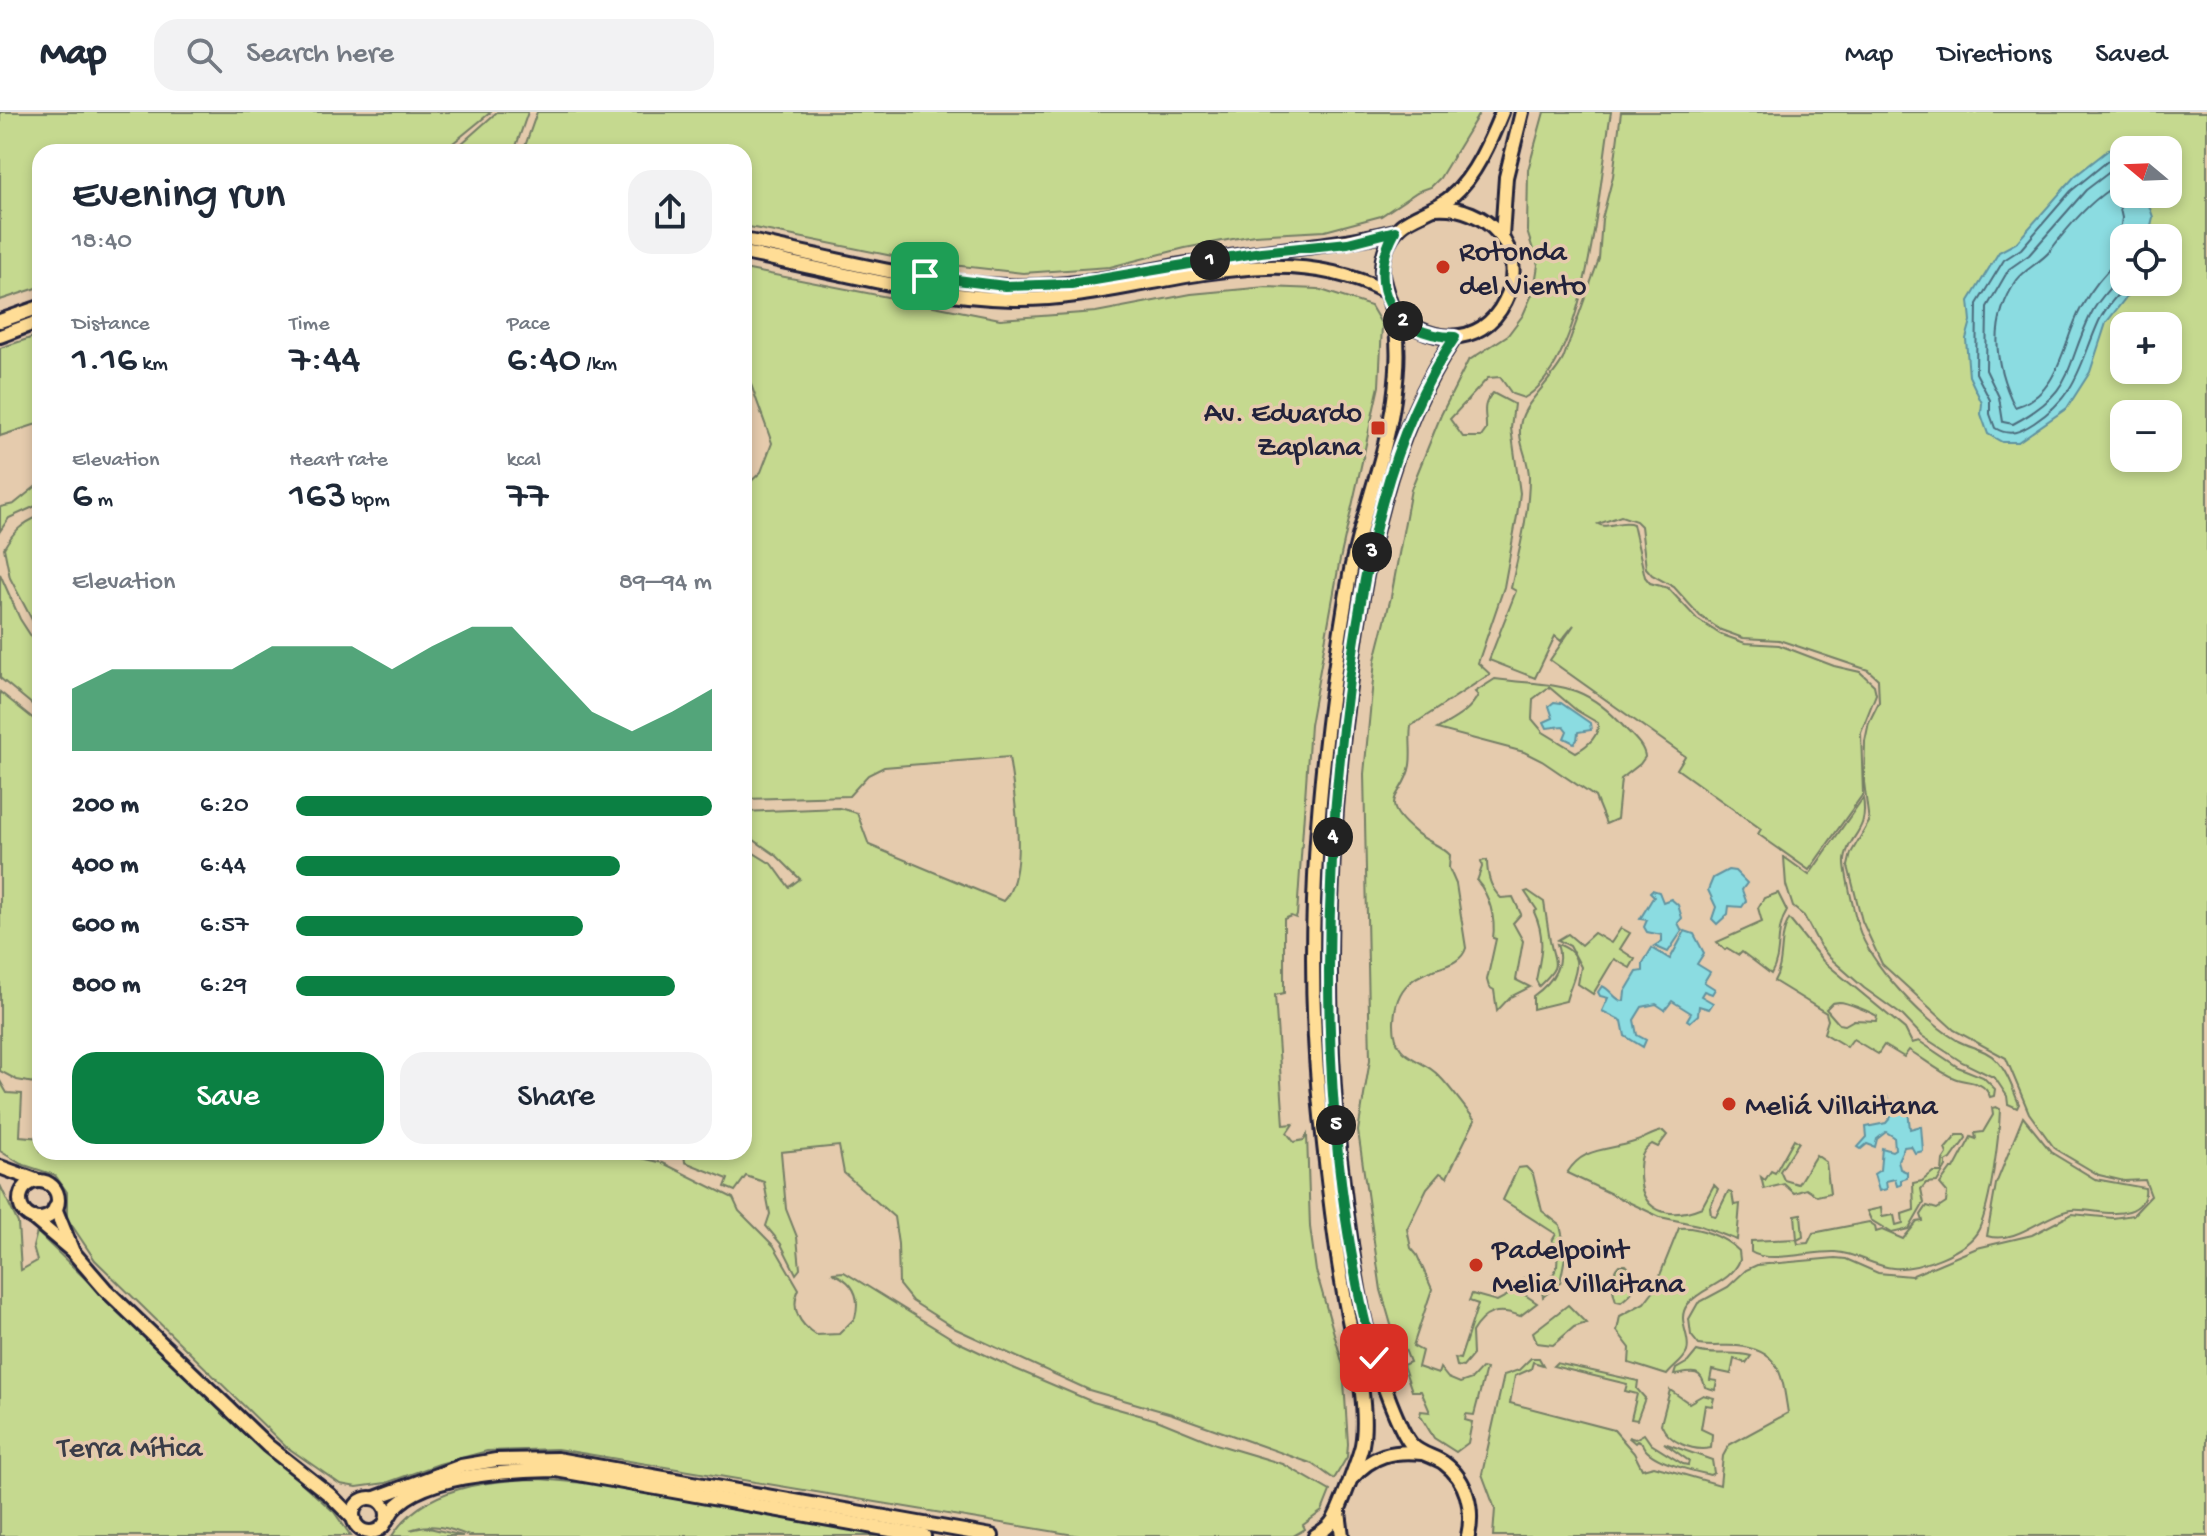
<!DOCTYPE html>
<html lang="en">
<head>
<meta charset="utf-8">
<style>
  body { margin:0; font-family:"Gochi Hand",sans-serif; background:#f2f2f3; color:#1f2937; height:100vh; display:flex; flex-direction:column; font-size:30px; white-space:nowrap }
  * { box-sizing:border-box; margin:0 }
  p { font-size:26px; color:#747a83 }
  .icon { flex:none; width:44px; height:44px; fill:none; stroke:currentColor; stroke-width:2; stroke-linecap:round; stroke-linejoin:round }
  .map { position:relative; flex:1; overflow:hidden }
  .sheet { position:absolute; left:32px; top:32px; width:720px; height:1016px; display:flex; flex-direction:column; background:#fff; border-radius:24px; box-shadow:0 4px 12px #0003 }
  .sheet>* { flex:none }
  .needle { width:52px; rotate:289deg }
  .buttons { position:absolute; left:2110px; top:24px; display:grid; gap:16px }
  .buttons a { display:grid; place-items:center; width:72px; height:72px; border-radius:16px; background:#fff; box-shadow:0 4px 12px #0003; font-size:40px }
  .pin { position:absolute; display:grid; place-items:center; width:68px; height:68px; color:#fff; margin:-34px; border-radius:16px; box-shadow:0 4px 12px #0006 }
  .km { position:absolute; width:40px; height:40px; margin:-20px; border-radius:50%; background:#222; color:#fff; font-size:22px; line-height:40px; text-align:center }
  .round { display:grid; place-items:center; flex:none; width:84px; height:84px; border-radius:24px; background:#f2f2f3 }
  .headline { display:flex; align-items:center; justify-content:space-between; height:136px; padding:0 40px }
  h1 { font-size:44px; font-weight:600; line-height:60px }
  .metrics { display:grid; grid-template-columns:repeat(3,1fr); gap:12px; height:136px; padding:8px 40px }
  .metrics div { display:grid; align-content:center }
  .metrics b { font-size:40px; font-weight:600 }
  .metrics small { font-size:22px; font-weight:400 }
  .metrics p { font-size:22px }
  .chart { height:224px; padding:16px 40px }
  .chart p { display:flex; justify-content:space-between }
  .chart svg { width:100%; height:144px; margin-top:8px; fill:#0b8043; opacity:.7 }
  .button { display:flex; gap:16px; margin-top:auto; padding:16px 40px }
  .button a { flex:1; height:92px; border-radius:24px; background:#0b8043; color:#fff; font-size:32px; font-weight:600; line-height:92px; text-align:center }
  .button a+a { background:#f2f2f3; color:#1f2937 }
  ul { padding:0 40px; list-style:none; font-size:26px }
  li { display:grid; grid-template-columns:128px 96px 1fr; align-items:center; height:60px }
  li i { height:20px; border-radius:10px; background:#0b8043 }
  header { display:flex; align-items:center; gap:48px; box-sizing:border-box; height:112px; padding:0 40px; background:#fff; border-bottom:2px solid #e0e1e3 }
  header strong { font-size:38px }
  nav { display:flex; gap:44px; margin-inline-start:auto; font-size:28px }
  .search { width:560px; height:72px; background:#f2f2f3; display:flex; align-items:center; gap:20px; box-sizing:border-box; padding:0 28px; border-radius:24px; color:#747a83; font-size:30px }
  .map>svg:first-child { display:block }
  .green { fill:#c5d98f; stroke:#747e65; stroke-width:2; fill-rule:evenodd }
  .water { fill:#8bdce1; stroke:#61929f; stroke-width:2 }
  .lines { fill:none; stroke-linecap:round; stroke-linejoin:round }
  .shore { stroke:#4c6c7d; stroke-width:2 }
  .major-casing { stroke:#22223b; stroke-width:18 }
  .major { stroke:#ffdd96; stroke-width:12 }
  .route-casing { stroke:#fff; stroke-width:16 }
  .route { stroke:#0b8043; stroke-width:10 }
  .poi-dot { fill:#c8321e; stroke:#e5cbad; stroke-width:3 }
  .labels { text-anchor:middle; stroke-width:7; stroke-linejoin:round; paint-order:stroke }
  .poi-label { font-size:30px; fill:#22223b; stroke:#e5cbad; text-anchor:start }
  .park-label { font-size:30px; fill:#3a3d48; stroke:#e5cbad }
</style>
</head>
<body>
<header>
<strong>Map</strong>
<div class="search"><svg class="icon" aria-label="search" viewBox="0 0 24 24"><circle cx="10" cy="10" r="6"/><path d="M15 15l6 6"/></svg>Search here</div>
<nav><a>Map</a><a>Directions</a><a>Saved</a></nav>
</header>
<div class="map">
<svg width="2207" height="1424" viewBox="0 0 2207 1424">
  <rect width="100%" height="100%" fill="#e5cbad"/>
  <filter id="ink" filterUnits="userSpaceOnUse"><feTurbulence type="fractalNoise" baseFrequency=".0125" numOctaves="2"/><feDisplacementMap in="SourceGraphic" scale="16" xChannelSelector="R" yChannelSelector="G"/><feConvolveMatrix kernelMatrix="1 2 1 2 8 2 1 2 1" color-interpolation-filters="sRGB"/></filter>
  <g filter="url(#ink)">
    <g class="green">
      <polygon points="0,0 491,0 442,40 40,40 40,175 0,188"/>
      <polygon points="497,0 528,0 514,40 452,40"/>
      <polygon points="537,0 1480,0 1440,66 1431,75 1417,80 1381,104 1325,119 1254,123 1185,136 1110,155 1023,161 917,149 744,114 744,40 523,40"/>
      <path d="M 1544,0 L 1611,0 C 1599,68 1589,249 1524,286 L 1512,282 L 1500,265 L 1488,266 L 1450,307 L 1463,325 L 1481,325 L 1486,318 C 1487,303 1480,294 1493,281 L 1514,292 L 1511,316 L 1520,381 L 1517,404 L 1504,475 L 1478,551 L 1490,562 L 1411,614 C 1409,627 1412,640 1410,653 C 1405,685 1375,686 1413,718 C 1424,729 1440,732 1450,743 L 1449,756 L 1456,772 L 1466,836 C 1457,867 1396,845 1394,910 C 1393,950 1421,944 1439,964 C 1452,977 1463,994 1475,1008 L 1447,1065 L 1440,1061 L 1427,1076 L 1407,1117 L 1411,1136 L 1417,1143 L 1432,1177 L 1413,1234 L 1422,1239 L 1418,1255 L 1438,1262 L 1440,1256 L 1448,1266 L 1460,1271 L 1472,1267 L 1482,1256 L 1486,1257 L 1474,1303 L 1466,1302 L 1465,1308 L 1472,1310 L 1468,1331 L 1456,1340 L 1434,1326 L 1420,1303 L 1421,1299 L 1430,1300 L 1421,1279 L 1412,1279 L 1403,1253 L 1410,1250 L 1404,1235 L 1398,1237 L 1381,1178 L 1358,1019 L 1370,948 L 1364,662 L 1375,548 L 1391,485 L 1411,377 L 1441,303 L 1468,249 L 1508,223 L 1523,203 L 1534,178 L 1538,153 L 1527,119 L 1528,58 Z"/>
      <path d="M 1621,0 L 2207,0 L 2207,1424 L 1493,1424 L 1495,1397 L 1482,1362 L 1504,1263 L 1519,1258 L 1531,1246 L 1539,1246 L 1543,1253 L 1533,1250 L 1531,1257 L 1515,1264 L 1510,1291 L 1614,1318 L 1634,1341 L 1642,1357 L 1654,1354 L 1720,1373 L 1723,1344 L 1729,1333 L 1788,1301 C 1782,1265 1782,1238 1737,1234 C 1724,1233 1712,1235 1699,1233 L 1691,1223 L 1689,1207 L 1698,1191 L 1728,1175 L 1746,1158 L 1757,1153 L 1835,1146 L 1846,1147 L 1878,1161 L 1911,1164 L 1977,1136 L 2032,1123 L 2072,1102 L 2113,1106 L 2133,1103 L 2151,1084 L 2145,1068 L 2124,1069 L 2099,1063 L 2055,1037 L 2029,1001 L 2006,946 L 1954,918 L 1882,852 L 1862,809 L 1848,754 L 1851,741 L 1869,710 L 1864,670 L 1865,629 L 1869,610 L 1879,590 L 1878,567 L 1868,558 L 1779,528 L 1743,526 L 1721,518 L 1700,504 L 1674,475 L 1652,463 L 1646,456 L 1641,414 L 1636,409 L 1621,404 L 1598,412 C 1607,418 1621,407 1633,412 L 1645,465 L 1650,471 L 1668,476 L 1697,507 L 1720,522 L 1745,531 L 1779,533 L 1834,554 L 1860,560 L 1874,573 L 1876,582 L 1861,620 L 1863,682 L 1809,758 L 1758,722 L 1761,717 L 1677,657 L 1685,644 L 1550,548 L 1574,513 L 1561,529 L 1555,524 L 1535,566 L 1489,548 L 1516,479 L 1511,476 C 1519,439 1529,403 1529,365 C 1529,346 1516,329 1521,309 C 1525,290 1553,267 1563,247 L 1599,147 L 1602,107 L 1613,64 ZM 2124,38 L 2168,38 L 2168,82 L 2124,82 ZM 2124,126 L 2168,126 L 2168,170 L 2124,170 ZM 2124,214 L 2168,214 L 2168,258 L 2124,258 ZM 2124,302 L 2168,302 L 2168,346 L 2124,346 Z"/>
      <path d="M 744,157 L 1000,207 L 1096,200 L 1191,182 L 1266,175 L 1318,177 L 1371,194 L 1382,213 L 1379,274 L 1339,452 L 1310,613 L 1297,803 L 1296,806 L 1291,804 L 1284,807 L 1284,881 L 1275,883 L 1284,1013 L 1293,1012 L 1287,1021 L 1294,1030 L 1304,1028 L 1307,1023 L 1310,1115 L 1316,1159 L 1343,1253 L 1348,1332 L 1347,1345 L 1334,1367 L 1313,1352 L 1172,1302 L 1089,1278 L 956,1217 L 912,1189 L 899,1173 L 898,1132 L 894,1105 L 844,1061 L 839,1034 L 781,1040 L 786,1097 L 797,1125 L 800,1157 L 796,1162 L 781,1132 L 766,1114 L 770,1102 L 764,1070 L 746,1064 L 735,1079 L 725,1075 L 728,1067 L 685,1050 L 684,1042 L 678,1040 L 744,1040 L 744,735 L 773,753 L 789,775 L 800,767 L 777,744 L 744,721 L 744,700 L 839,696 L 857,701 L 869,733 L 1003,789 C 1029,763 1014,681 1009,645 L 884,655 L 868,663 L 849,684 L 744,687 L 744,376 L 761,360 L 772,331 L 744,253 Z"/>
      <polygon points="40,223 40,311 0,324 0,236"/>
      <polygon points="40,371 40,392 9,406 0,419 0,395 14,392"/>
      <path d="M 40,404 L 40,523 L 10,466 L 4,436 C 13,420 22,411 40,404 Z"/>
      <polygon points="0,462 20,507 40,538 40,599 0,566"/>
      <path d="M 1495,567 C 1554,575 1581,567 1624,615 C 1632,624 1644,633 1645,645 L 1640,652 L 1621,667 L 1617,707 L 1606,712 L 1595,685 L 1542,649 L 1524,640 L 1437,617 C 1452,608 1470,600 1478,583 L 1475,580 ZM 1549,575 L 1576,598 L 1598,611 C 1599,624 1587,634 1576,640 L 1543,620 L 1532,607 L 1533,587 Z"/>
      <polygon points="0,580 40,612 40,972 17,968 0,959"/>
      <path d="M 1863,686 C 1869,722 1848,722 1845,748 C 1844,758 1855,803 1858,814 C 1870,853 1923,908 1958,929 C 1971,936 1986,937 1996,948 C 2007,959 2013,978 2019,992 L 2017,996 L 2008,992 L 2007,984 L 1995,966 L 1962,950 L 1922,924 L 1903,904 L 1864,876 L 1830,846 L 1820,834 L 1804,804 L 1793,795 L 1786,773 L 1784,745 L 1809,763 Z"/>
      <path d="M 1487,748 C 1487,763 1490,776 1501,786 L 1513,785 L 1521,802 L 1513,811 L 1523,829 L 1516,868 L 1530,875 L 1510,885 L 1497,899 L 1494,878 L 1489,875 L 1487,868 L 1496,827 L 1493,826 C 1496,807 1489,782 1477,769 L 1482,755 L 1481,749 Z"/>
      <path d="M 1528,779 L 1544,790 C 1546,803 1548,817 1550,829 C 1555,854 1562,852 1539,874 L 1536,868 C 1541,844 1546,825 1534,800 L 1537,798 L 1525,780 Z"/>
      <path d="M 1778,781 L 1787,799 C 1774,819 1783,842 1771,862 L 1742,840 L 1739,843 L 1727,836 L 1725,838 L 1717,830 L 1762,810 L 1758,796 L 1764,786 Z"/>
      <path d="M 1789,807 L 1823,849 L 1905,917 L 1912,931 L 1919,929 L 1958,955 L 1983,965 L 1995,977 L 1994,984 L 1990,985 C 1984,967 1965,971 1954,966 C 1939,960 1924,947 1909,938 L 1904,945 L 1884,933 L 1878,942 L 1853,927 L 1847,935 L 1824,921 L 1828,908 L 1826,901 L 1774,869 C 1785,851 1778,826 1789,807 ZM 1839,890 C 1847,890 1870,900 1877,904 L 1876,909 L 1854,908 L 1845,913 L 1839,912 L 1826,897 L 1832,891 Z"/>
      <polygon points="1621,816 1630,821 1620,837 1635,847 1630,856 1614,847 1593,882 1578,872 1581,855 1570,834 1558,828 1568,822 1581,833 1594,821 1611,831"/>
      <path d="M 1557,832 C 1591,843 1571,868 1566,889 L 1533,897 L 1533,884 C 1550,872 1565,855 1557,832 Z"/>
      <path d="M 0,969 L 7,981 L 22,982 L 20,1024 L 40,1026 L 40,1040 L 616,1040 L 663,1051 L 733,1086 L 739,1099 L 774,1134 L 799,1177 C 790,1196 799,1212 816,1223 L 839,1222 L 855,1206 C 861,1184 853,1169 832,1161 L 844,1160 L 958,1230 L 1011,1255 L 1093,1290 L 1157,1308 L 1216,1332 L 1283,1352 L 1330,1379 L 1322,1399 L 1303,1413 L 1305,1417 L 1293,1424 L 1080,1424 L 557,1337 L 487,1339 L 439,1352 L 386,1371 L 357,1375 L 340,1372 L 284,1333 L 95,1148 L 67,1106 L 67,1080 L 55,1063 L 21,1052 L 0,1039 Z"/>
      <path d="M 1996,995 L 2000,997 C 1999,1027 1991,1090 1979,1117 C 1968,1140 1917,1158 1893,1156 C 1873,1154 1856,1141 1835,1140 C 1812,1139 1768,1152 1751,1140 L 1751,1129 L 1797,1127 L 1795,1103 L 1801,1102 L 1803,1125 L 1797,1128 L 1798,1132 L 1808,1131 L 1813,1121 L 1869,1110 L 1875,1114 L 1876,1120 L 1882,1118 L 1903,1127 L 1917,1110 L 1923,1109 L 1921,1103 L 1927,1094 L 1937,1097 L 1946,1091 L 1947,1080 L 1940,1072 L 1951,1057 L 1954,1057 L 1971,1025 L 1976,1027 L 1975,1021 L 1983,1020 L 1993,1003 L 1992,996 Z"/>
      <path d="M 2023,1005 L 2052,1041 L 2095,1067 L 2145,1076 C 2147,1087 2139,1096 2129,1099 C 2110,1105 2090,1096 2071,1098 C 2044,1102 2017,1133 1987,1124 L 1996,1072 Z"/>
      <path d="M 1663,1019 L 1667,1023 L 1658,1035 L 1652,1032 C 1641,1039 1640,1048 1640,1059 C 1639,1100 1668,1109 1702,1095 L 1714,1073 L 1718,1077 L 1710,1095 L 1711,1103 L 1716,1104 L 1728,1080 L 1732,1081 L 1734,1093 L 1740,1092 L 1737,1128 L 1698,1113 L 1660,1105 L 1567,1061 C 1583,1034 1608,1039 1634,1030 C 1645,1027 1651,1021 1663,1019 Z"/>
      <polygon points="1957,1023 1965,1023 1966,1026 1951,1047 1946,1050 1946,1055 1937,1070 1926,1071 1921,1077 1924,1091 1909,1117 1892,1121 1871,1108 1867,1099 1881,1096 1882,1105 1894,1103 1896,1113 1903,1111 1902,1102 1914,1098 1913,1071 1922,1069 1933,1060 1942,1060 1943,1048 1947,1042 1945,1037"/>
      <polygon points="1794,1027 1799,1030 1780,1059 1784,1068 1798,1072 1816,1043 1826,1050 1830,1081 1817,1084 1806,1077 1794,1081 1784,1072 1764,1077 1761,1065 1765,1068 1771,1059 1775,1061"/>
      <polygon points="1526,1055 1533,1062 1542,1099 1560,1113 1566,1140 1560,1171 1543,1185 1542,1180 1557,1156 1558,1134 1552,1129 1556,1122 1503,1088 1518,1056"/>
      <polygon points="0,1073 18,1111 21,1158 37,1149 33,1135 37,1120 227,1304 334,1400 351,1424 0,1424"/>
      <path d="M 1679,1116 C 1698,1114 1725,1125 1739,1139 L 1740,1148 C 1730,1172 1703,1174 1688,1192 C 1675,1208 1692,1224 1687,1240 C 1684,1249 1673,1255 1667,1263 L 1629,1251 L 1630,1236 L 1617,1219 L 1620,1204 L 1644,1191 L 1654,1178 Z"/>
      <path d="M 1619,1153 L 1626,1153 L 1636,1164 C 1637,1177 1631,1182 1621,1190 L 1616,1189 C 1612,1178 1610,1162 1619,1153 Z"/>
      <path d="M 1525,1165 L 1519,1179 L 1537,1191 L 1520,1204 C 1498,1195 1484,1200 1472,1220 L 1473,1243 L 1463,1255 L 1457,1254 L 1455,1246 L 1460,1247 L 1478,1192 L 1469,1189 L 1472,1182 L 1497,1189 L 1512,1181 Z"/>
      <polygon points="1568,1193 1586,1211 1574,1215 1553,1233 1537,1231 1533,1220"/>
      <path d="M 1697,1239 C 1715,1245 1733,1238 1751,1244 L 1746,1251 L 1734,1247 L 1731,1262 L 1712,1258 L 1710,1268 L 1717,1269 L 1715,1278 L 1705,1275 C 1701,1255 1689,1261 1674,1263 L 1676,1257 L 1688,1250 Z"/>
      <polygon points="1556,1251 1638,1269 1637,1277 1645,1286 1637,1308 1631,1307 1637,1282 1625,1279 1627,1272 1553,1254"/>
      <path d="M 1670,1278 L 1689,1291 L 1703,1283 L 1714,1286 L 1712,1294 L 1705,1293 L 1701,1317 L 1712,1322 L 1711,1336 C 1693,1340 1668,1330 1661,1312 Z"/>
      <path d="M 1644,1322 L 1651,1332 L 1683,1352 L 1688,1353 L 1689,1349 L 1664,1331 L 1712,1348 L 1714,1361 L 1710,1363 C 1693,1359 1646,1349 1642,1331 L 1637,1329 L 1635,1331 L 1628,1325 L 1635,1327 Z"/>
      <path d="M 540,1367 L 595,1372 L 895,1424 L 469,1424 C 450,1416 430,1410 410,1418 L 425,1415 L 463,1424 L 392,1424 C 423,1375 487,1368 540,1367 Z"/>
    </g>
    <g class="water">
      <polygon points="2126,28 2140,38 2124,38 2124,82 2145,82 2153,105 2148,126 2124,126 2124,170 2138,170 2106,211 2090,260 2067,296 2018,330 2002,330 1988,322 1981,302 1982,291 1969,264 1966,227 1971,209 1969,189 1999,140 2016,131 2075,64 2120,29"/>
      <polygon points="1554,590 1561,591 1590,611 1591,618 1578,620 1577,628 1574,631 1564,626 1567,619 1563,614 1547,616 1544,610 1553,606 1549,594"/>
      <polygon points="1728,758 1735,759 1747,771 1742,778 1746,789 1742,795 1729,794 1728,802 1717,812 1712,807 1716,795 1708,778 1713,766"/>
      <polygon points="1652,778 1659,780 1663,790 1671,787 1678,793 1682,806 1678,811 1682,819 1668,840 1654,834 1662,829 1662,823 1647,820 1644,815 1647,808 1640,807 1654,784 1650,780"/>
      <path d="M 1685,819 L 1694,822 L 1704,841 L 1697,852 L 1710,860 L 1704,870 L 1715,877 L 1712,882 L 1704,879 L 1701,884 L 1713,891 L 1709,897 L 1699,894 L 1698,903 L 1690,910 L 1687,908 L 1691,901 L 1672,889 L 1665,898 L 1656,892 L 1642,895 L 1634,908 L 1637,923 L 1646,928 L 1643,935 L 1625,924 L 1622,909 L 1602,899 L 1608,886 L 1600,884 L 1598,880 L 1602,874 C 1611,877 1616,890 1624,889 L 1625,880 L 1637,860 L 1643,859 L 1643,851 L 1652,836 L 1670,847 Z"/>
      <polygon points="1886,983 1892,993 1899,994 1899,999 1908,998 1910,1017 1921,1014 1923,1039 1915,1041 1911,1034 1904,1035 1898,1048 1900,1057 1907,1060 1907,1066 1901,1068 1901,1073 1897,1074 1895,1067 1886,1069 1887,1077 1879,1079 1874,1062 1880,1058 1882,1036 1892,1039 1895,1037 1894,1025 1886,1020 1877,1027 1875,1035 1867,1032 1861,1037 1858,1035 1867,1025 1866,1015 1886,1011 1891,1005"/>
    </g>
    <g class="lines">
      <g class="shore">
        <path d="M 2124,49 L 2086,78 L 2029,143 L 2009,157 L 1987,195 L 1986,258 L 1999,285 L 2003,310 L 2013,312 C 2075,279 2064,258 2090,204 C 2098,186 2113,174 2124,159"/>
        <path d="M 2110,77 L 2116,79 L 2122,106 L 2119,125 L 2123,143 C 2107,158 2091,177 2081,196 C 2062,231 2060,283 2015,295 C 1994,253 1989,208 2017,168 C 2025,157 2041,150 2050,139 C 2067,116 2086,93 2110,77 Z"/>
        <path d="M 2128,170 C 2118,183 2106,194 2099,209 C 2079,254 2078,282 2034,311 C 2020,320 2010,325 1995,316 L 1990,302 L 1990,288 L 1976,261 L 1977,192 L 2004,148 L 2021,137 L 2071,79 L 2120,39 L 2130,38"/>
      </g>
      <g class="major-casing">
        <g id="major">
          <polyline points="1502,124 1506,65 1522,0"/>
          <path d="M 744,128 C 830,145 919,171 1006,174 C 1077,177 1147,158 1216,147 C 1276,137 1336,134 1395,119"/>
          <path d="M 744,141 C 832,158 923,185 1013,187 C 1136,190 1266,119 1384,179"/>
          <path d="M 1392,196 C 1424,233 1481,238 1505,189 C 1531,138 1486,92 1435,96"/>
          <polyline points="0,209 40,195"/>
          <polyline points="0,224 40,209"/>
          <path d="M 1455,225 C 1388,325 1365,449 1350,566 C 1326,742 1322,920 1346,1096 C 1353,1146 1359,1196 1374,1245 C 1380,1264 1399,1318 1411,1332 C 1419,1342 1434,1344 1444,1351 C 1467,1368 1474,1397 1468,1424"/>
          <polyline points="0,1055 38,1069"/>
          <circle cx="39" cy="1088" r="19"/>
          <polyline points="55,1096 73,1140 105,1177 268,1334 330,1383 354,1407"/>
          <polyline points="33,1106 71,1138"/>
          <path d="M 1353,1365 C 1372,1343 1393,1338 1422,1341"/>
          <circle cx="370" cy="1403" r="17"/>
          <polyline points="375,1386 461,1354 496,1348 557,1347 992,1424"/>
          <polyline points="1339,1400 1342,1424"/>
          <path d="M 388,1406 C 410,1361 513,1359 556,1358 L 924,1424"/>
          <path d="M 1315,1424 C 1321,1420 1328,1416 1332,1410 C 1338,1403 1360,1343 1362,1333 C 1370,1290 1350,1220 1343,1176 C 1333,1119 1327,1061 1321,1004 C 1302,823 1319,641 1350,463 C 1361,404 1386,346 1394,287 C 1398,257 1400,227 1392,197 C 1386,177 1377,162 1385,139 C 1397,101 1427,106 1452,84 C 1475,65 1491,27 1502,0"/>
        </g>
      </g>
      <use href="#major" class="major"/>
    </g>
  </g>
  <g class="lines" filter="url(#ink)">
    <g class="route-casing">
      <path id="route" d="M 925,164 L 1005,174 L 1071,172 L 1261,140 L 1348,131 L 1395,119 C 1365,173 1391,224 1455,225 C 1387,325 1365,450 1349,568 C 1320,785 1318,1033 1374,1246"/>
    </g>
    <use href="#route" class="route"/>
  </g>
  <g class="poi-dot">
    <circle cx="1443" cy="155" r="8"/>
    <rect x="1370" y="308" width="16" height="16" rx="4"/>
    <circle cx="1729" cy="992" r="8"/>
    <circle cx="1476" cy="1153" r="8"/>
  </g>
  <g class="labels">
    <g class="poi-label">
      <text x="1459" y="148">Rotonda<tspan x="1459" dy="34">del Viento</tspan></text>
      <text x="1362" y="309" text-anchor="end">Av. Eduardo<tspan x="1362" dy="34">Zaplana</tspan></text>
      <text x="1745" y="1002">Meliá Villaitana</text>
      <text x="1492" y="1146">Padelpoint<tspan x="1492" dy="34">Melia Villaitana</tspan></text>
    </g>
    <g class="park-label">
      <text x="130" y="1344">Terra Mítica</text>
    </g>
  </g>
</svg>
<div class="buttons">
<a><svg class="needle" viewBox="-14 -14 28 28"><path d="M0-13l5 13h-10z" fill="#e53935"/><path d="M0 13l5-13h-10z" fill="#747a83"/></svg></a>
<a><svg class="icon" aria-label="locate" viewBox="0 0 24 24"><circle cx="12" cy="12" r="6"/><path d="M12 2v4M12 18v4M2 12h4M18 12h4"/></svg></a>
<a>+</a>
<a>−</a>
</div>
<div class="pin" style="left:925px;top:164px;background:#1e9e55"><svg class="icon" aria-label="arrive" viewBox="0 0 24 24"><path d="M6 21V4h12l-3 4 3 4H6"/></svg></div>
<div class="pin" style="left:1374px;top:1246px;background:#d93025"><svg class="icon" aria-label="check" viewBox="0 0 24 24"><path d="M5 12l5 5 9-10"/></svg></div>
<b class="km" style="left:1210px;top:148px">1</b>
<b class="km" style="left:1403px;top:209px">2</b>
<b class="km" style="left:1372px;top:440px">3</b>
<b class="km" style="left:1333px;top:725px">4</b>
<b class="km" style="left:1336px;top:1013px">5</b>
<section class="sheet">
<div class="headline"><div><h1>Evening run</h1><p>18:40</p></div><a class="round"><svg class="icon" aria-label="share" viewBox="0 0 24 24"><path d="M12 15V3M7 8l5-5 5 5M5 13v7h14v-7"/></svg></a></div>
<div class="metrics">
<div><p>Distance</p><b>1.16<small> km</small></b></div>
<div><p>Time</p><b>7:44</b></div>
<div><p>Pace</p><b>6:40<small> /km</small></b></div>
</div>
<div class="metrics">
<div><p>Elevation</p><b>6<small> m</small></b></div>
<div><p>Heart rate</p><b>163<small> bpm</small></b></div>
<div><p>kcal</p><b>77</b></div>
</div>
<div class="chart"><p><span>Elevation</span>89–94 m</p>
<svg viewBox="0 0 160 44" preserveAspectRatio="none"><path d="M0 44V25L10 19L20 19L30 19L40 19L50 12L60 12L70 12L80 19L90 12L100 6L110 6L120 19L130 32L140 38L150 32L160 25V44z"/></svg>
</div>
<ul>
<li><b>200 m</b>6:20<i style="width:100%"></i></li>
<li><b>400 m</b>6:44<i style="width:78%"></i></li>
<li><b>600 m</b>6:57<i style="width:69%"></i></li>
<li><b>800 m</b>6:29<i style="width:91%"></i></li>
</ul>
<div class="button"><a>Save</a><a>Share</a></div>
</section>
</div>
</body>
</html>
